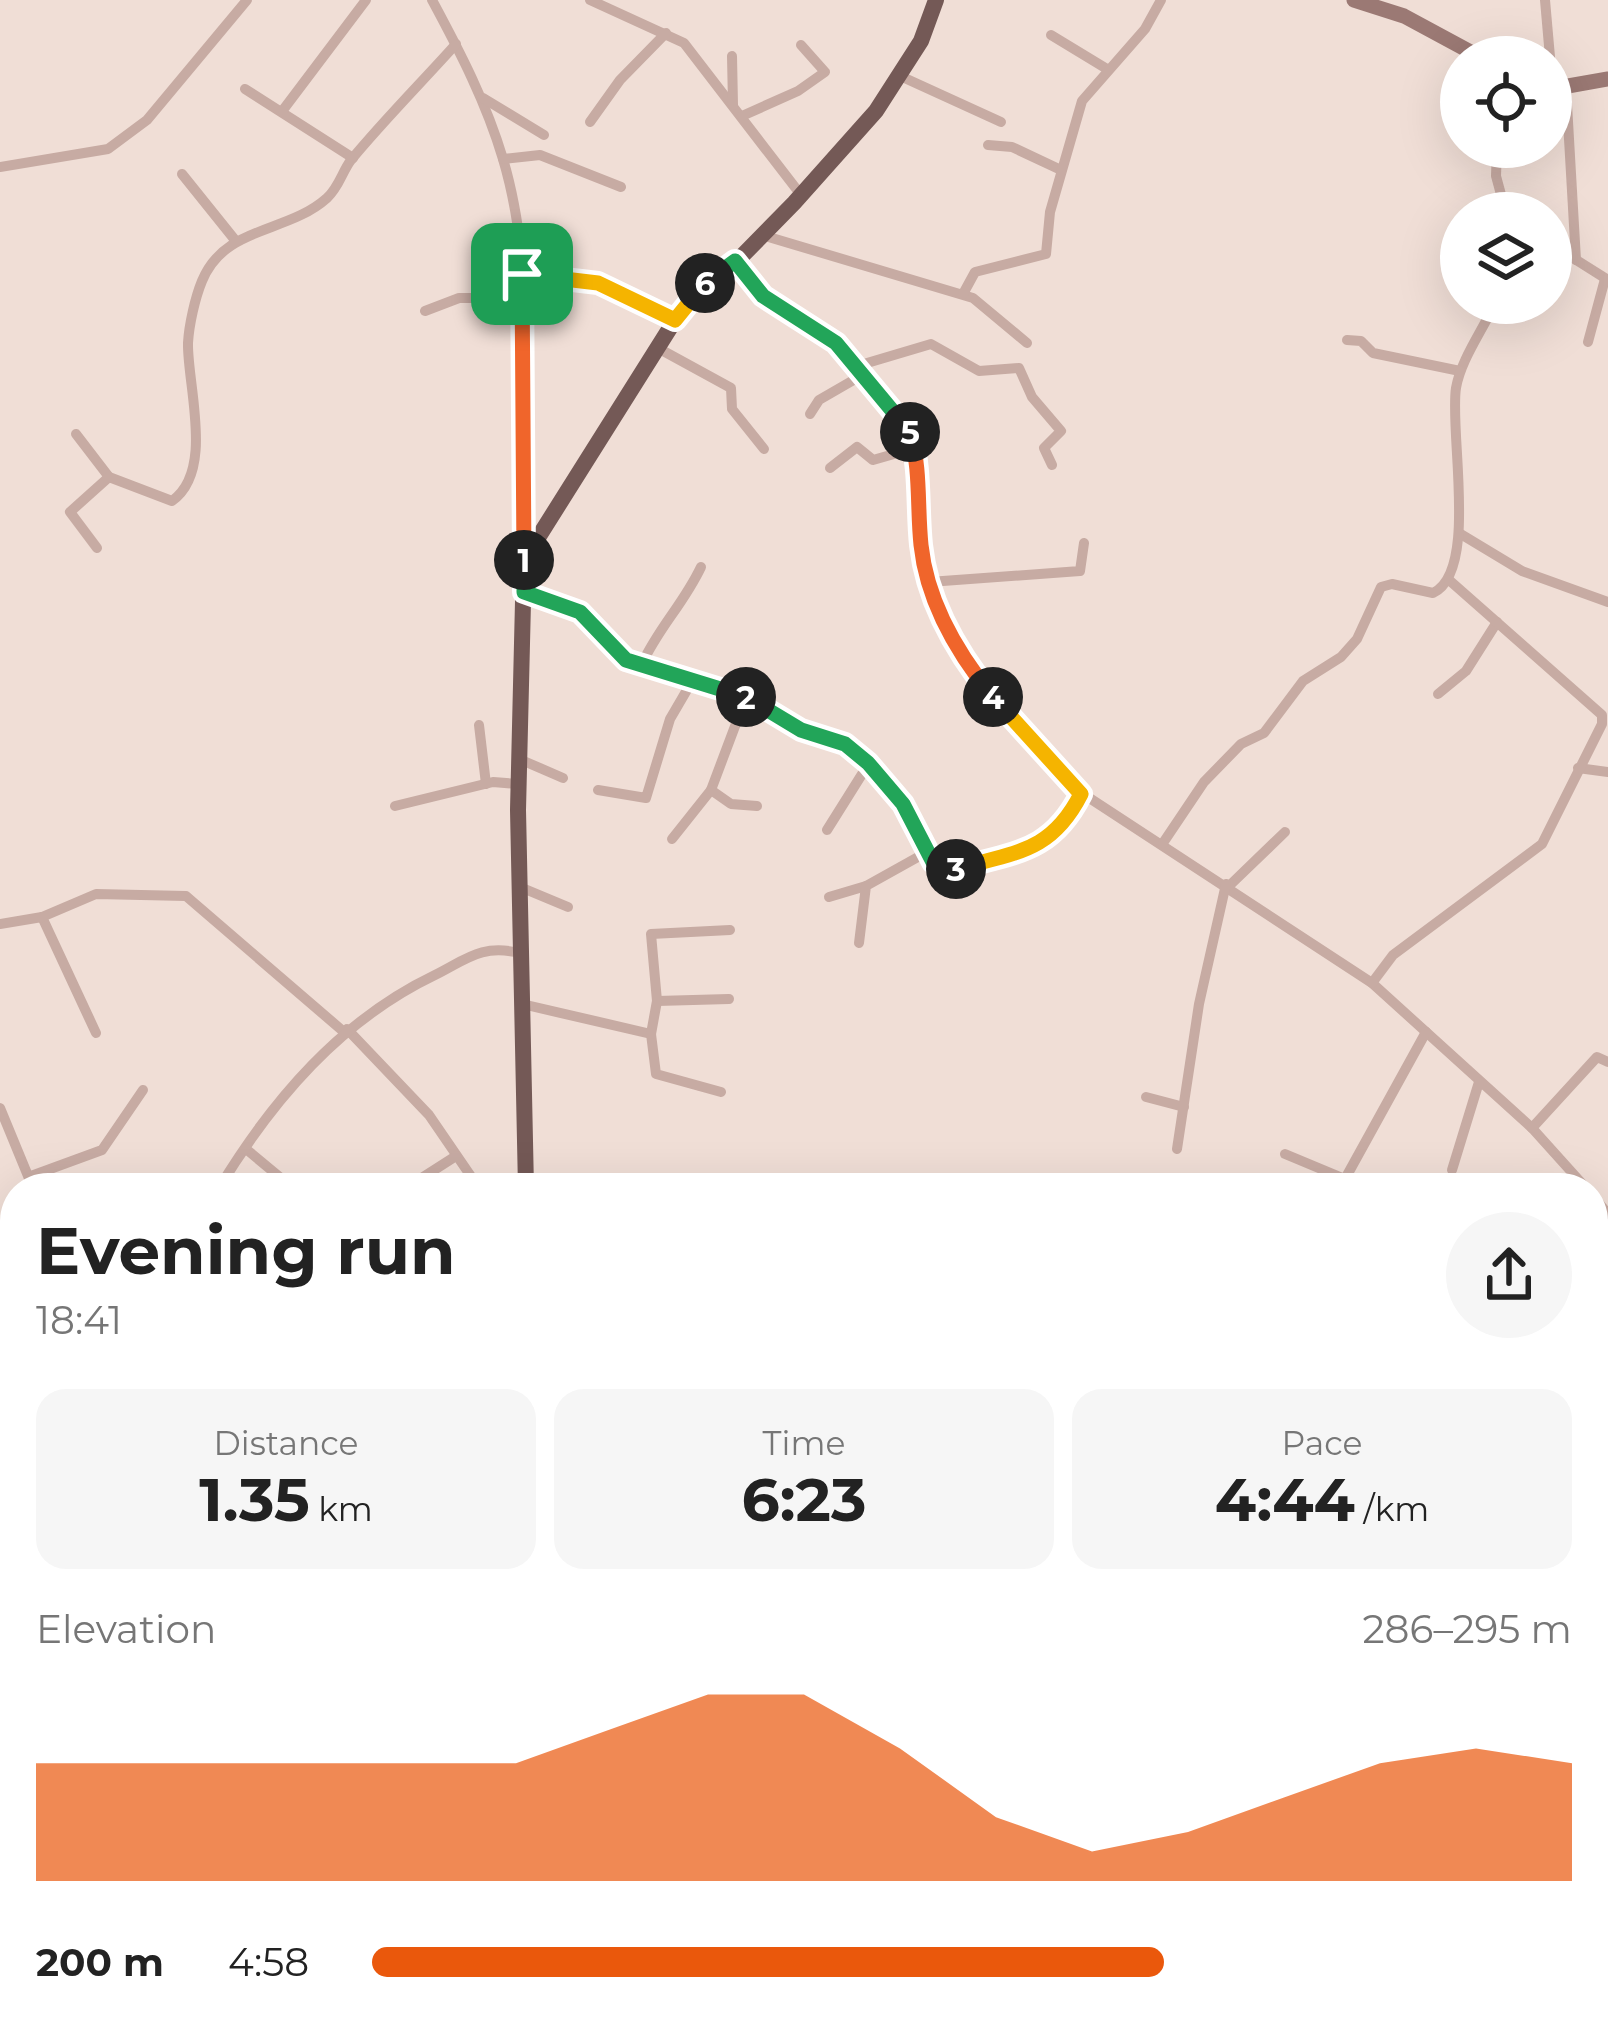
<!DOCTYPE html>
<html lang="en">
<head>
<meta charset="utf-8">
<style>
  body { margin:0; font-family:Montserrat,sans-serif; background:#f6f6f6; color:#222; height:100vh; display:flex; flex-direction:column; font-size:45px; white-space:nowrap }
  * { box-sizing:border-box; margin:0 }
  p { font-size:39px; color:#767676 }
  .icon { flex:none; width:66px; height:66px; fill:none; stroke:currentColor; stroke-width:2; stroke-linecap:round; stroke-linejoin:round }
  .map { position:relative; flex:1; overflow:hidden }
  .details { position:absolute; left:0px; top:1173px; width:1608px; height:858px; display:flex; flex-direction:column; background:#fff; border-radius:48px 48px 0 0; box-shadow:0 12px 48px #0002 }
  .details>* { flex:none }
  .fabs { position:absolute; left:1440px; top:36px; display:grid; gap:24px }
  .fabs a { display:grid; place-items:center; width:132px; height:132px; border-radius:50%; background:#fff; box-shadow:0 12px 48px #0002; font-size:60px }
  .pin { position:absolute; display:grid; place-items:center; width:102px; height:102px; color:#fff; margin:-51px; border-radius:24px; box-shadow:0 6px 18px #0006 }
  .km { position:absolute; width:60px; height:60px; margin:-30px; border-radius:50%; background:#222; color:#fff; font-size:33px; line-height:60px; text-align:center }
  .round { display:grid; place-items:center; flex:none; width:126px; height:126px; border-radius:63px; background:#f6f6f6 }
  .summary { display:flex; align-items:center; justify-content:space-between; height:204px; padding:0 36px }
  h1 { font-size:66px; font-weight:700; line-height:90px }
  .metrics { display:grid; grid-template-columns:repeat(3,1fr); gap:18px; height:204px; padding:12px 36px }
  .metrics div { display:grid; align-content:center; border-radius:30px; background:#f6f6f6; text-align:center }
  .metrics b { font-size:60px; font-weight:700 }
  .metrics small { font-size:33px; font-weight:400 }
  .metrics p { font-size:33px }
  .chart { height:336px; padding:24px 36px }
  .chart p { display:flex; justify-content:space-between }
  .chart svg { width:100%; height:216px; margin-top:12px; fill:#ea580c; opacity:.7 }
  ul { padding:0 36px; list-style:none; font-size:39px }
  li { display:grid; grid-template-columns:192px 144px 1fr; align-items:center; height:90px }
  li i { height:30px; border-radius:15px; background:#ea580c }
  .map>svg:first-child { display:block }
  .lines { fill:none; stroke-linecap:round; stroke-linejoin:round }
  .river { stroke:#76aca2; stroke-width:16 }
  .street { stroke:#c7aba3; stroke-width:10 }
  .secondary { stroke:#9b7974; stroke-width:15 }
  .primary { stroke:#745956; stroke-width:16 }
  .split-1-casing { stroke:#fff; stroke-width:24 }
  .split-2-casing { stroke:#fff; stroke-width:24 }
  .split-3-casing { stroke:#fff; stroke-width:24 }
  .split-4-casing { stroke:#fff; stroke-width:24 }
  .split-5-casing { stroke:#fff; stroke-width:24 }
  .split-6-casing { stroke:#fff; stroke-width:24 }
  .split-7-casing { stroke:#fff; stroke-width:24 }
  .split-1 { stroke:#f0652b; stroke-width:15 }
  .split-2 { stroke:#22a559; stroke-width:15 }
  .split-3 { stroke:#22a559; stroke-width:15 }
  .split-4 { stroke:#f5b400; stroke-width:15 }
  .split-5 { stroke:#f0652b; stroke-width:15 }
  .split-6 { stroke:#22a559; stroke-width:15 }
  .split-7 { stroke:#f5b400; stroke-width:15 }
</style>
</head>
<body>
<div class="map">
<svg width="1608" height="2031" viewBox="0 0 1608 2031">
  <rect width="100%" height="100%" fill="#f0ded6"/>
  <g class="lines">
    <g class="river">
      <polyline points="0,1901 15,1906"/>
      <polyline points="107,2016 114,2031"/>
    </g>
    <g class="street">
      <path d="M 432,0 C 460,52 486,102 503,159 C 539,279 523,430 524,555"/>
      <polyline points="590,0 684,43 801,195"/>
      <polyline points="1545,0 1550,57"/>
      <polyline points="1051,35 1107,69"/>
      <polyline points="732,56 733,105"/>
      <polyline points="1551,65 1553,89"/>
      <polyline points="898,75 1001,122"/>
      <polyline points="1566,87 1576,260"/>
      <polyline points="245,89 353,158"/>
      <polyline points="483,98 544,135"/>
      <polyline points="283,110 366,0"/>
      <polyline points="742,116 798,91 825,72 801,45"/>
      <polyline points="590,122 620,80 666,33"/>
      <polyline points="988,145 1012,147 1061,170"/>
      <polyline points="1497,147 1496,176 1506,213"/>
      <polyline points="503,159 540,155 621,187"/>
      <polyline points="0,167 108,149 147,120 247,0"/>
      <polyline points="182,174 235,240"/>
      <polyline points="762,235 973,298 1027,343"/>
      <polyline points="1551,244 1608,280"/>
      <polyline points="735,261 763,296 836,343 902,417 917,459 923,562 942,618 977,677 1068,784 1372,983 1532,1128 1586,1188"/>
      <polyline points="522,274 598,283 675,320"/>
      <polyline points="963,294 975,272 1046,254 1050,212 1082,101 1145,29 1161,0"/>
      <polyline points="425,311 459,298 522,298"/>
      <polyline points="1347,340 1361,341 1373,353 1460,371"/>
      <polyline points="1588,342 1605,279"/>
      <polyline points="656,347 731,388 732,409 764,449"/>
      <polyline points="857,366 931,344 979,371 1019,368 1032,397 1061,431 1044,448 1052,465"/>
      <polyline points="810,414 819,400 864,374"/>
      <polyline points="76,434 109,477"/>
      <polyline points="830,468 857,447 873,460 915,448"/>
      <polyline points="1459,533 1522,571 1608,602"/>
      <path d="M 97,548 L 70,512 L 109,477 L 172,501 C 215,471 187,385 188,343 C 189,325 195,298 202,281 C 225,225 287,234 327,198 C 339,187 342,172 351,160 C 384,120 421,83 456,44"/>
      <polyline points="929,582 1080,571 1084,543"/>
      <polyline points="524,592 580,612 626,660 746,697 801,730 845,744 898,797 933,862 945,870 1042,844 1063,826 1081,793"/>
      <path d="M 641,666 C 658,628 683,605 701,567"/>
      <polyline points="1438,694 1466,671 1497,622"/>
      <polyline points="746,697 711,790 731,804 757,806"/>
      <polyline points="479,725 486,784"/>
      <polyline points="519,759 563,778"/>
      <polyline points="1578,768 1608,772"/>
      <polyline points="598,790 646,798 670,719 691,683"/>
      <polyline points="395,806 493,782 518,784"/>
      <polyline points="827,830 869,763"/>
      <polyline points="672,839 711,790"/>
      <path d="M 1163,843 L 1204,782 L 1241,744 L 1264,733 L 1303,681 L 1341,657 L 1357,639 L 1381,587 L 1392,584 L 1433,593 C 1479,572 1449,432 1456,388 C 1461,359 1483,330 1495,303"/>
      <polyline points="1229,886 1285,832"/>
      <polyline points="520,887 568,907"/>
      <polyline points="829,897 866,886"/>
      <polyline points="42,917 96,1033"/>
      <polyline points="0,924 42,917 96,894 186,896 344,1032"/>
      <polyline points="859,943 866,886 927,852"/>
      <polyline points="1372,983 1393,955 1542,844 1602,724 1602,715 1449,580"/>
      <polyline points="657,1001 729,999"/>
      <polyline points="522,1004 651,1034 656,1074 721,1092"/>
      <polyline points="347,1029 429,1115 479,1188"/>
      <polyline points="651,1034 657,1001 651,934 730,930"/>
      <polyline points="1146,1097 1184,1107"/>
      <polyline points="0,1108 33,1188"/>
      <polyline points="1532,1128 1597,1057 1608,1062"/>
      <polyline points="246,1149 293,1188"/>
      <polyline points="1177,1149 1199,1004 1226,884"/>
      <polyline points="1285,1154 1345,1179"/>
      <polyline points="1452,1170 1479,1082"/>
      <polyline points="31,1176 102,1150 143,1090"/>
      <path d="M 219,1188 C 273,1099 341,1020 435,975 C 467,959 481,944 520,953"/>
      <polyline points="406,1188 456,1156"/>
      <polyline points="1340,1188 1426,1032"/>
      <polyline points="1593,1196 1608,1214"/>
      <polyline points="1593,1268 1608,1252"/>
      <polyline points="0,1367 15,1358"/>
      <polyline points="0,1818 15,1821"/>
      <polyline points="754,2016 759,2031"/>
      <polyline points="852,2016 858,2017 861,2031"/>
      <polyline points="828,2031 848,2016"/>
      <polyline points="914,2031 927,2016"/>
    </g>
    <g class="secondary">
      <polyline points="1354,0 1404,16 1480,57"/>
      <polyline points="1551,89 1608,79"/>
    </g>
    <g class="primary">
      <polyline points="526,1188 518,810 524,560 675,320 706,282 741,257 794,203 876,111 921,41 936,0"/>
      <polyline points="516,2031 517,2016"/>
    </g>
  </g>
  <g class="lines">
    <g class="split-1-casing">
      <polyline id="split-1" points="522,274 524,560"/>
    </g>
    <g class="split-2-casing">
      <polyline id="split-2" points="524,560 524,592 580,612 626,660 746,697"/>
    </g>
    <g class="split-3-casing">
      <polyline id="split-3" points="746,697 801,730 845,744 868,763 903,804 933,862 956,869"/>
    </g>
    <g class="split-4-casing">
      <path id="split-4" d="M 956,869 C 1015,852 1051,853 1081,794 L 993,697"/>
    </g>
    <g class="split-5-casing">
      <path id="split-5" d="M 910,432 C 921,469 917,506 921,545 C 927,602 957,653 993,697"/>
    </g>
    <g class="split-6-casing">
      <polyline id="split-6" points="705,283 735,261 763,296 836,343 910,432"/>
    </g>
    <g class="split-7-casing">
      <polyline id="split-7" points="522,274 598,283 675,320 705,283"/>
    </g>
    <use href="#split-1" class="split-1"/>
    <use href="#split-2" class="split-2"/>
    <use href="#split-3" class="split-3"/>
    <use href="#split-4" class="split-4"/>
    <use href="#split-5" class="split-5"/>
    <use href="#split-6" class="split-6"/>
    <use href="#split-7" class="split-7"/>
  </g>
</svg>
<div class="fabs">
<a><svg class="icon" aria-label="locate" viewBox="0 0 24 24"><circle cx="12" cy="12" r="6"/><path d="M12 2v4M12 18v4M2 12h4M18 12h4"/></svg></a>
<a><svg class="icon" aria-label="layers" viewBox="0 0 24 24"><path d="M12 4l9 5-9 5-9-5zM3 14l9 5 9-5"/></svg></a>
</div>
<div class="pin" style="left:522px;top:274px;background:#1e9e55"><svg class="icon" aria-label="arrive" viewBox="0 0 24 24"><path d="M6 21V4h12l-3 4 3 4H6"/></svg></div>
<b class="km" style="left:524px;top:560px">1</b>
<b class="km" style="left:746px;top:697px">2</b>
<b class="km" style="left:956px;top:869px">3</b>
<b class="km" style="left:993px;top:697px">4</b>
<b class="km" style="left:910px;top:432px">5</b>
<b class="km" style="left:705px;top:283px">6</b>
<section class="details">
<div class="summary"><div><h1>Evening run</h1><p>18:41</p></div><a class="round"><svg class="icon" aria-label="share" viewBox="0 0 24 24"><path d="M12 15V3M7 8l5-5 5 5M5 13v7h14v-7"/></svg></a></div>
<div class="metrics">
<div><p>Distance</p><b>1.35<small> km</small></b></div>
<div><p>Time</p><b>6:23</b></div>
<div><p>Pace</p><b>4:44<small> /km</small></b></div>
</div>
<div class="chart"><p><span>Elevation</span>286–295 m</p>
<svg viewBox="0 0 160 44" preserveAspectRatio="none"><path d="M0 44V20L10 20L20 20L30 20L40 20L50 20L60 13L70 6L80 6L90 17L100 31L110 38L120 34L130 27L140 20L150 17L160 20V44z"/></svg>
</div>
<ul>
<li><b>200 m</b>4:58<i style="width:66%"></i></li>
</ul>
</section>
</div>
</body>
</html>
